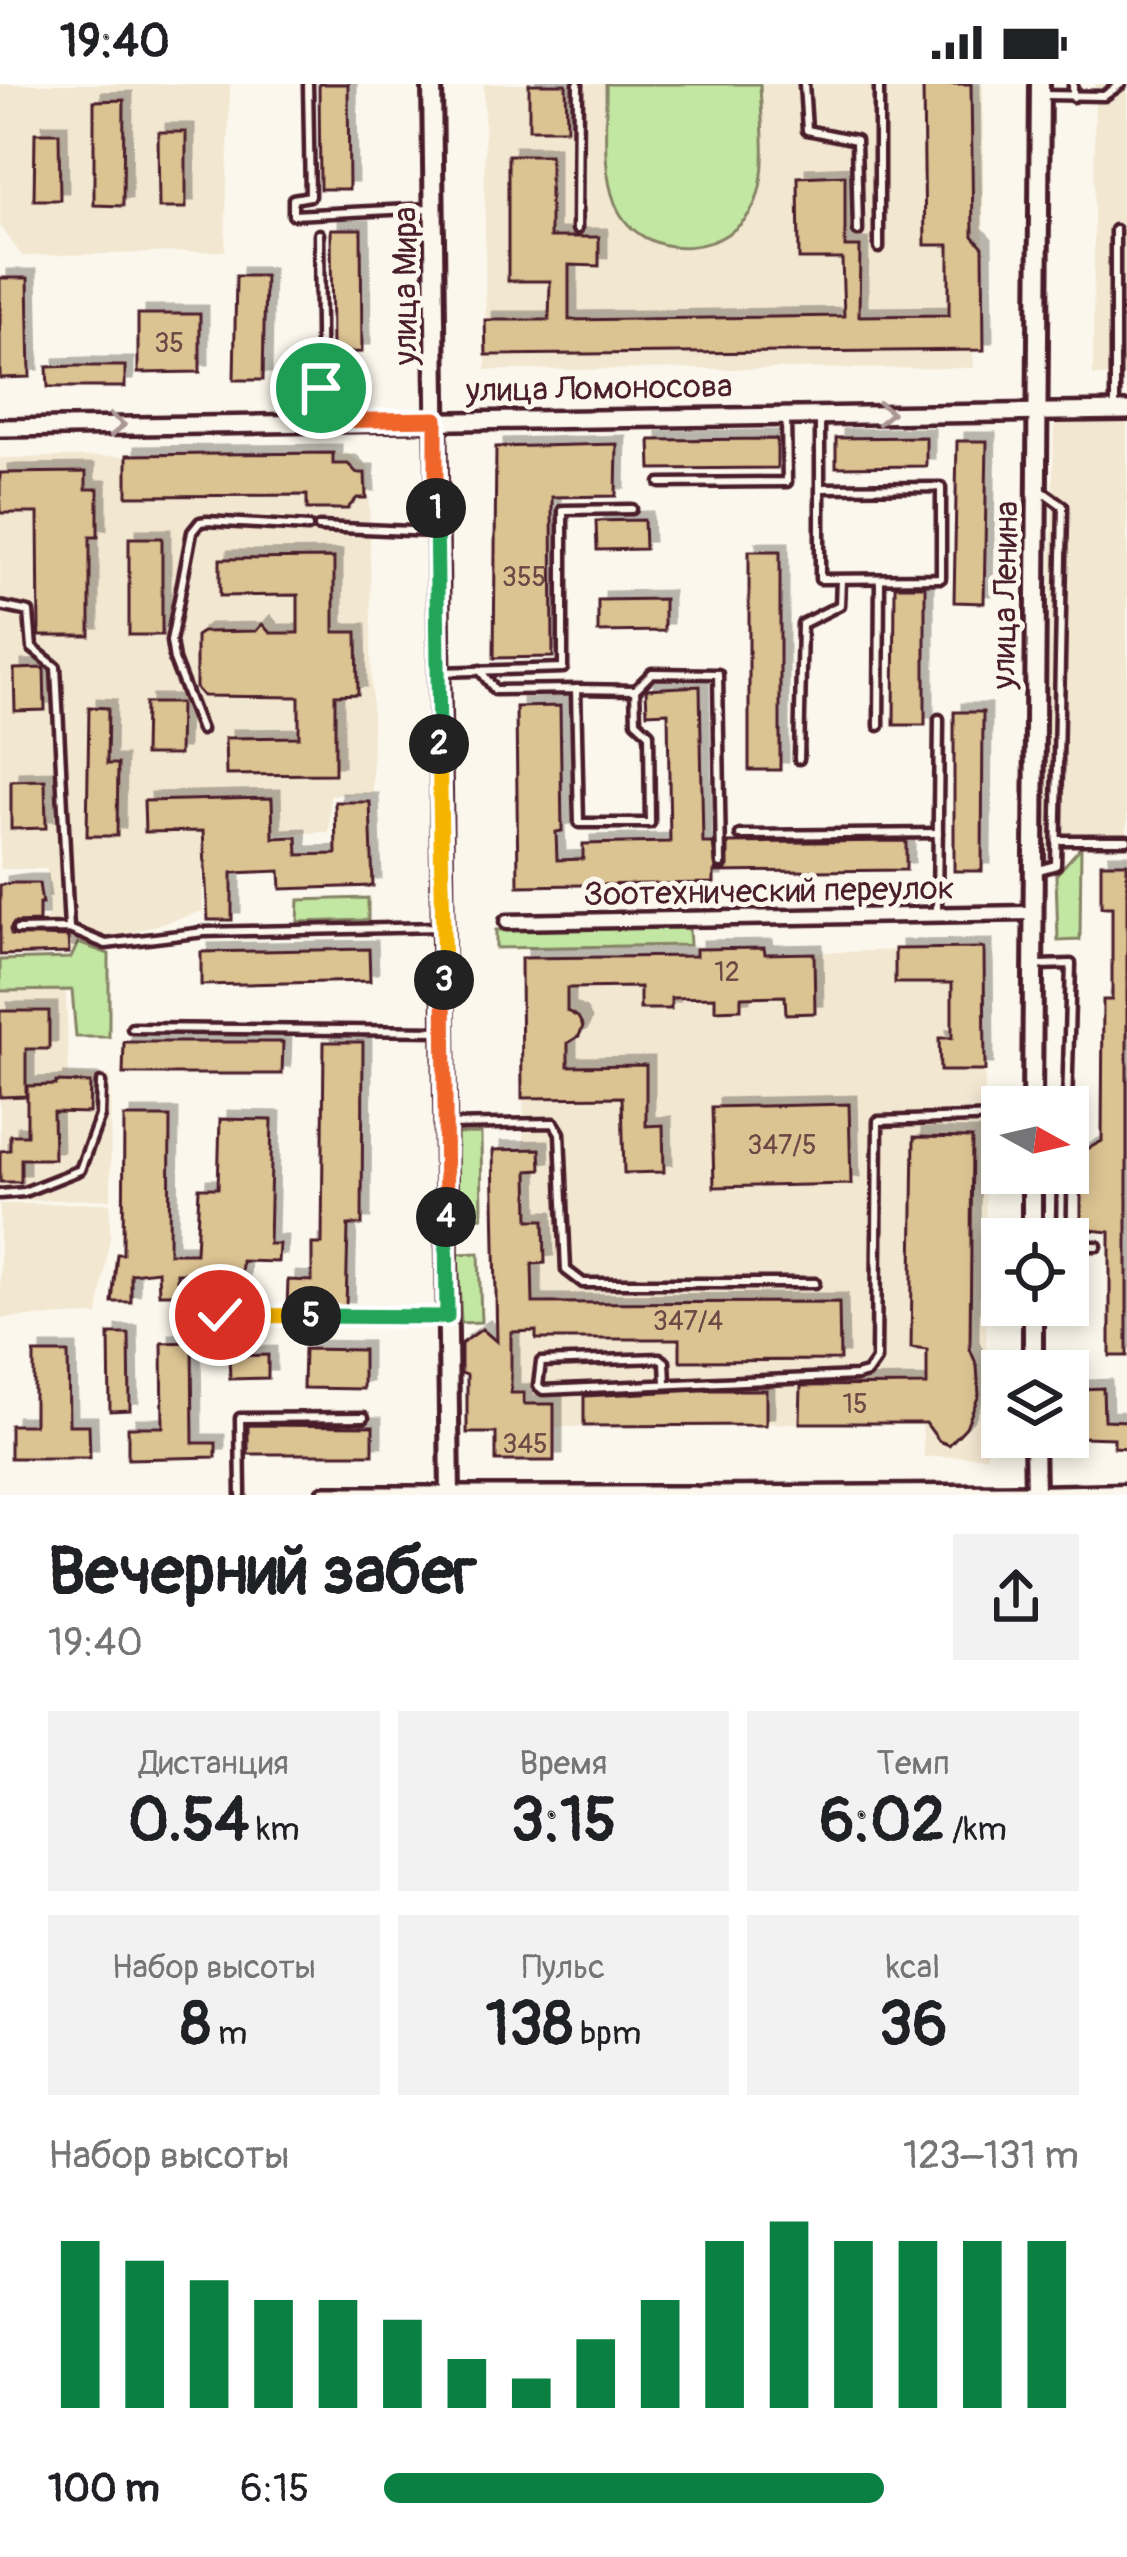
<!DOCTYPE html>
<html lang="ru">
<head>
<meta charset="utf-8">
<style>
  body { margin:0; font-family:Pangolin,sans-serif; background:#f2f2f2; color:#202124; height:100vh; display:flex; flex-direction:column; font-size:45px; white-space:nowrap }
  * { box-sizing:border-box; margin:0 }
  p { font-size:39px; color:#757577 }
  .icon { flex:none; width:66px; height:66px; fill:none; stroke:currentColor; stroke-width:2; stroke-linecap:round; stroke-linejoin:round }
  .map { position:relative; height:1411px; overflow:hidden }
  .details { display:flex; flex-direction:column; background:#fff; flex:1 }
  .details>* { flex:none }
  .needle { width:78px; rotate:98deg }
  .fabs { position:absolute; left:981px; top:1002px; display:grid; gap:24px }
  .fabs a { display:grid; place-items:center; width:108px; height:108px; border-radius:0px; background:#fff; box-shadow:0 6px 18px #0003; font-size:60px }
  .pin { position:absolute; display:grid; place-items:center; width:102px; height:102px; color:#fff; margin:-51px; border:6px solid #fff; border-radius:50%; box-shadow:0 3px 12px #0007 }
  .km { position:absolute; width:60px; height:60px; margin:-30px; border-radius:50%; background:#222; color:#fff; font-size:33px; line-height:60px; text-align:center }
  .round { display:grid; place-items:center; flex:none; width:126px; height:126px; border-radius:0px; background:#f2f2f2 }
  .summary { display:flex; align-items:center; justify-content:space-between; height:204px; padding:0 48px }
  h1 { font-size:66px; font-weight:800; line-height:90px }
  .metrics { display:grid; grid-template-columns:repeat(3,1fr); gap:18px; height:204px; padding:12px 48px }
  .metrics div { display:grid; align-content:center; border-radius:0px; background:#f2f2f2; text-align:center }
  .metrics b { font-size:60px; font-weight:800 }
  .metrics small { font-size:33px; font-weight:400 }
  .metrics p { font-size:33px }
  .chart { height:336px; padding:24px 48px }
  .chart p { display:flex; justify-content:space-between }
  .chart svg { width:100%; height:216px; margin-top:12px; stroke:#0b8043; stroke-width:6 }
  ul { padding:0 48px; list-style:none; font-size:39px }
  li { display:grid; grid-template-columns:192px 144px 1fr; align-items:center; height:90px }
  li i { height:30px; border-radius:15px; background:#0b8043 }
  .status { display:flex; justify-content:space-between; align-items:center; height:84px; padding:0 60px; background:#fff; direction:ltr }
  .status svg { height:33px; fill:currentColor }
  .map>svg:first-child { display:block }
  .built { fill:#f2e7d1 }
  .green { fill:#c2e7a2; stroke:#868366; stroke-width:3 }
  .building { fill:#dcc392; stroke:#4a1f2b; stroke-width:3; filter:url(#shadow) }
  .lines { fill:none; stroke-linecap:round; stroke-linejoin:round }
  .service-casing { stroke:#4a1f2b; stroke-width:15 }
  .minor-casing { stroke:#4a1f2b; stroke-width:21 }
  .tertiary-casing { stroke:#4a1f2b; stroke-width:24 }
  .secondary-casing { stroke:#4a1f2b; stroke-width:26 }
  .service { stroke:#fbf7ec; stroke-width:6 }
  .minor { stroke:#fbf7ec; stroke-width:12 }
  .tertiary { stroke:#fbf7ec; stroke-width:15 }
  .secondary { stroke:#fbf7ec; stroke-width:16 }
  .oneway { stroke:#ab9695 }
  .split-1-casing { stroke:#fff; stroke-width:24 }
  .split-2-casing { stroke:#fff; stroke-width:24 }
  .split-3-casing { stroke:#fff; stroke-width:24 }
  .split-4-casing { stroke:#fff; stroke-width:24 }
  .split-5-casing { stroke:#fff; stroke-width:24 }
  .split-6-casing { stroke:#fff; stroke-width:24 }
  .split-1 { stroke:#f0652b; stroke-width:15 }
  .split-2 { stroke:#22a559; stroke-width:15 }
  .split-3 { stroke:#f5b400; stroke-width:15 }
  .split-4 { stroke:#f0652b; stroke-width:15 }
  .split-5 { stroke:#22a559; stroke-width:15 }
  .split-6 { stroke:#f5b400; stroke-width:15 }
  .labels { text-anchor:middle; stroke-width:10; stroke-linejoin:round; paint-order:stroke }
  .number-label { font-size:27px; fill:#6e4845 }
  .street-label { font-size:33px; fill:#4a1f2b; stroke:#fbf7ec }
</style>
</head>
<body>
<div class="status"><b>19:40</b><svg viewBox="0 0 49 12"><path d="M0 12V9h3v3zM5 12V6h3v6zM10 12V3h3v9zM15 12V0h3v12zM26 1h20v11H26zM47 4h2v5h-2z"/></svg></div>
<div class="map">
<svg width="1127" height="1411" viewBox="0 0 1127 1411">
  <defs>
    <filter id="shadow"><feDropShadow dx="8" dy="-8" stdDeviation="0" flood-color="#0004"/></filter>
  </defs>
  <rect width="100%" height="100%" fill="#fbf7ec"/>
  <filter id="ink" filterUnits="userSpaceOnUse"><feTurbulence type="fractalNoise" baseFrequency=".00833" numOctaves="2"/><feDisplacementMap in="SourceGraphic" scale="24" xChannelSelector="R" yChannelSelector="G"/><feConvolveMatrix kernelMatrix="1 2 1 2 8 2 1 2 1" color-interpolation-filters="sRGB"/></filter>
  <g filter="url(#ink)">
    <g class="built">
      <polygon points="0,0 230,0 225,167 22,172 0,142"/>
      <polygon points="484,0 983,0 984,266 973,266 974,284 486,286"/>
      <polygon points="1095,0 1127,0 1127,292 1093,292"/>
      <polygon points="1127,330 1127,761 1086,760 1045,769 1054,343 1062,331"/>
      <polygon points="346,369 369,383 373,710 330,711 329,748 202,752 203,827 111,855 110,865 13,871 11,835 47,835 47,785 0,785 0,374"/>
      <polygon points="764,864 765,870 984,864 987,1372 924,1373 922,1338 800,1339 555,1343 554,1377 496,1377 493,1066 524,1065 521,874 695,872 696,865"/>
      <polygon points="65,889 69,990 110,992 111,1115 0,1117 0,890"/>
      <polygon points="110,1119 110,1152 98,1231 0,1234 0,1120"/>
    </g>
    <g class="green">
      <path d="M 606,0 L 760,0 C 761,35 768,77 758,111 C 739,174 640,183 615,119 C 601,83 607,38 606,0 Z"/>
      <polygon points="1081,763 1080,856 1058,857 1056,791"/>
      <polygon points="368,814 368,836 298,838 299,816"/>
      <polygon points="689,844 690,861 496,864 496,846"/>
      <polygon points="78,859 109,870 109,953 76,953 72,906 0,907 0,876 71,874"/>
      <polygon points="481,1049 482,1133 456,1135 455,1050"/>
      <polygon points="479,1169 481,1238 461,1239 458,1170"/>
    </g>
    <g class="building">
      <polygon points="319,0 348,0 349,105 320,105"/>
      <polygon points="529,0 566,0 567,45 529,45"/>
      <polygon points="923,0 971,0 973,152 983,163 984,266 486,271 485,236 549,236 550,197 508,197 508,71 550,71 550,153 599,153 599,182 569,181 569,236 844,232 842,175 799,175 798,93 845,91 845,163 860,163 859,232 949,231 949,161 925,161"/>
      <polygon points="124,16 123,122 94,121 94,17"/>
      <polygon points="158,48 186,48 186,124 159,124"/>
      <polygon points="35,49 59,49 60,116 34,116"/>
      <polygon points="331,145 361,145 362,268 332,269"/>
      <polygon points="236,192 265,192 263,296 234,296"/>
      <polygon points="0,194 28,194 30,293 0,294"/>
      <polygon points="138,230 200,230 200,288 138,289"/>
      <polygon points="77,282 125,282 125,303 48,303 47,283"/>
      <polygon points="926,353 926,382 836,383 836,354"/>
      <polygon points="777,355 777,384 651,385 650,356"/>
      <polygon points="957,357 987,357 984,519 954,518"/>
      <polygon points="617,360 616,412 552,413 553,573 494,574 496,363"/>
      <polygon points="333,369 333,380 348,380 357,389 365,389 366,414 357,414 347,425 307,425 307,411 127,412 127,371"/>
      <polygon points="86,388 86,405 98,405 98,453 90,453 90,552 39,552 38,429 0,429 0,389"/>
      <polygon points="644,436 645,465 597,466 596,437"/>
      <rect x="129" y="454" width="33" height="97"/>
      <rect x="749" y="467" width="31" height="219"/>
      <polygon points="334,474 334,548 357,548 358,610 335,611 335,690 226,691 225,654 299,653 299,613 203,612 196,604 196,552 202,548 256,547 262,540 270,549 298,549 298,511 220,512 220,475"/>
      <polygon points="895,502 925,502 925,641 894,641"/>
      <polygon points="664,515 664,547 598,548 598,516"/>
      <polygon points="44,584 45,626 15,627 14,585"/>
      <polygon points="700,602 703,759 713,759 716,786 724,787 728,783 728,759 906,757 906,786 714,788 714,799 518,802 516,623 560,622 562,747 556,748 557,776 583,775 583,760 670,758 668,628 647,629 646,605"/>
      <polygon points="145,619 180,619 179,671 144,671"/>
      <polygon points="89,623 108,624 107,680 118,680 117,752 87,752"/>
      <polygon points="954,628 983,628 982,787 954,787"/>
      <polygon points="45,696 46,744 11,745 11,697"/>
      <polygon points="272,714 273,754 297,753 298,771 336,770 335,718 370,718 373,802 281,805 280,787 232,789 232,836 208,836 203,747 145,748 144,717"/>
      <polygon points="1101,779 1127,779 1127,1272 1110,1272 1110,1148 1081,1145 1081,1113 1073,1091 1080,1069 1102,1057 1103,916 1112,916 1112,823 1101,823"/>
      <polygon points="13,799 39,799 42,820 39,820 39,838 14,839 10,845 11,851 68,853 69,869 0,871 0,801"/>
      <polygon points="764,864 765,870 814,869 815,929 786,930 785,912 741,913 741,925 715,926 715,913 671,914 671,925 640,925 640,903 567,904 567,927 578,933 583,942 579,952 568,959 568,982 646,981 646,1042 663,1041 664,1088 624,1089 622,1013 522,1014 521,874 696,872 696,865"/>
      <polygon points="984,864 985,987 940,987 939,954 952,954 952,899 895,899 895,865"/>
      <polygon points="369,865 370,897 201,901 201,868"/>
      <polygon points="0,927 49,927 49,965 26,965 26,1012 0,1013"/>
      <polygon points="124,958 283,958 282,990 123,990"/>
      <polygon points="324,958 363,958 362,1141 348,1141 346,1225 287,1224 288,1196 312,1197 312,1160 322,1160"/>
      <polygon points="56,998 90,999 89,1029 53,1028 54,1075 21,1075 21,1098 0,1098 0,1067 10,1066 10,1051 27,1051 27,1002 56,1001"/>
      <polygon points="849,1020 851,1100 714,1103 712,1023"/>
      <polygon points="124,1033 170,1033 169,1169 196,1169 199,1104 218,1104 220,1035 272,1036 269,1160 279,1160 278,1178 242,1177 241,1203 214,1203 210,1189 177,1189 177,1210 159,1210 158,1187 131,1190 131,1218 112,1218 117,1170 123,1170"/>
      <polygon points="914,1053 972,1054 970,1265 977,1282 979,1311 966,1343 949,1361 939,1357 926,1339 800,1339 801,1302 927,1301 927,1266 911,1264"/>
      <polygon points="540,1065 541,1086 528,1087 529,1136 544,1136 545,1179 532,1180 533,1219 839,1218 840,1276 680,1277 680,1255 536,1255 536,1247 511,1248 511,1309 524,1309 524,1320 554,1320 554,1377 496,1377 496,1349 467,1349 467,1291 461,1289 461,1260 482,1245 497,1258 493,1066"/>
      <polygon points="109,1250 129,1250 130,1326 110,1327"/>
      <polygon points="192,1258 193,1359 216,1359 216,1373 128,1375 128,1343 163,1343 162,1259"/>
      <polygon points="304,1265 363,1266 363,1305 303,1304"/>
      <polygon points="34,1269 68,1269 69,1341 89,1341 90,1374 10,1374 10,1341 34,1341"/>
      <polygon points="268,1271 268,1294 230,1295 229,1272"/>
      <polygon points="1103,1304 1104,1336 1127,1337 1127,1364 1114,1363 1114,1354 1082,1353 1079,1348 1081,1305"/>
      <polygon points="702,1306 766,1306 766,1341 584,1342 584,1312"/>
      <polygon points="248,1341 373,1342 373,1370 248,1370"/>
    </g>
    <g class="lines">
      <g class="service-casing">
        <g id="service">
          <polyline points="308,0 310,112 293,115 293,131 430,124"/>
          <polyline points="804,0 807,46 856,56 858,147"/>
          <polyline points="879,0 879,164"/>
          <polyline points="1044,11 1104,12 1121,0"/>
          <polyline points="1073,13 1073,0"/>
          <polyline points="577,145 578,0"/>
          <polyline points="319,150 321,337"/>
          <polyline points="1115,327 1115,146"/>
          <polyline points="820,334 820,495 941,494 941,403 821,404"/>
          <polyline points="660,399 787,398 786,334"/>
          <polyline points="319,443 433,448"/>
          <polyline points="0,522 29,528 32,564 56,583 69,845"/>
          <polyline points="480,586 495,606 576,605 579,739 650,739 649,649 636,637 635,606 576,605"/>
          <polyline points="442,588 563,584 563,426 632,425"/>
          <polyline points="635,606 652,589 718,590 721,780"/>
          <polyline points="879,642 880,495"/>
          <polyline points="201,646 174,576 171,557 192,448 200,438 207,437 308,443"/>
          <polyline points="799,675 802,540 840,521 841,496"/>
          <polyline points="740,751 938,749"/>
          <polyline points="1057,756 1127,756"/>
          <polyline points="1035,787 1056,781 1063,422 1042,407"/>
          <polyline points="937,827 939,635"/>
          <polyline points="17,846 69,845 106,860 204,848 439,843"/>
          <polyline points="1038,881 1071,880 1067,1023"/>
          <polyline points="132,944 441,947"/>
          <polyline points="448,1041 554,1039 560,1049 566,1186 583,1199 815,1199"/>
          <polyline points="0,1110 24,1108 80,1086 100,1032 101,999"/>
          <polyline points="1061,1155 1062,1089"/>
          <polyline points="1068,1162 1097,1162"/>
          <polyline points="220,1231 444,1233"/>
          <polyline points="666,1299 665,1278 660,1274 541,1278 538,1302 543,1306 856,1292 867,1289 876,1276 878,1037 1002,1033"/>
          <polyline points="241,1411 240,1334 364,1333"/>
        </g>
      </g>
      <g class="minor-casing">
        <g id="minor">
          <polyline points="507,838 1032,829"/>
          <polyline points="1035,1409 1127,1407"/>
        </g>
      </g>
      <g class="tertiary-casing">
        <g id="tertiary">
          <polyline points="0,344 1127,327"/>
          <polyline points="325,1411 695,1411"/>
          <polyline points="702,1411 1035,1409"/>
        </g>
      </g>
      <g class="secondary-casing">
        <g id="secondary">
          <polyline points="432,0 450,1411"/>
          <polyline points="1032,1023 1040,0"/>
          <polyline points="1032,1089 1032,1155"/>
          <polyline points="1033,1221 1033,1287"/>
          <polyline points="1034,1353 1035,1411"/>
        </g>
      </g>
      <use href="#service" class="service"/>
      <use href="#minor" class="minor"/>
      <use href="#tertiary" class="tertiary"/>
      <use href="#secondary" class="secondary"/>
    </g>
    <defs><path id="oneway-chevron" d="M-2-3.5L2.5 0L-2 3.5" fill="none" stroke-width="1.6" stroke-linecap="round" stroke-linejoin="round" transform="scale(3)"/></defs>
    <g class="oneway">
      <use href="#oneway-chevron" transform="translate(885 329) rotate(-1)"/>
      <use href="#oneway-chevron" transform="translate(117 341) rotate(-1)"/>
    </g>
  </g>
  <g class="lines" filter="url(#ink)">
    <g class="split-1-casing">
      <polyline id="split-1" points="321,304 321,337 436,335 436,424"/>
    </g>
    <g class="split-2-casing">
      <polyline id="split-2" points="436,424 439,660"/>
    </g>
    <g class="split-3-casing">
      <polyline id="split-3" points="439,660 444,896"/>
    </g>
    <g class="split-4-casing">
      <polyline id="split-4" points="444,896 446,1133"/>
    </g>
    <g class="split-5-casing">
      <polyline id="split-5" points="311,1232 447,1233 446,1133"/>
    </g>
    <g class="split-6-casing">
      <polyline id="split-6" points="220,1231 311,1232"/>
    </g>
    <use href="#split-1" class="split-1"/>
    <use href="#split-2" class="split-2"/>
    <use href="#split-3" class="split-3"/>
    <use href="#split-4" class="split-4"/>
    <use href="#split-5" class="split-5"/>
    <use href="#split-6" class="split-6"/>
  </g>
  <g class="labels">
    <g class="number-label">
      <text x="169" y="268">35</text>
      <text x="524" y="502">355</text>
      <text x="727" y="897">12</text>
      <text x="782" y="1070">347/5</text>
      <text x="688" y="1246">347/4</text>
      <text x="855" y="1329">15</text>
      <text x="525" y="1369">345</text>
    </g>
    <g class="street-label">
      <text transform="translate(404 202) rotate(-90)" y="12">улица Мира</text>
      <text transform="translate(599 303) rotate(-1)" y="12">улица Ломоносова</text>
      <text transform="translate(1004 511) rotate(-89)" y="12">улица Ленина</text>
      <text transform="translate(769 806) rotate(-1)" y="12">Зоотехнический переулок</text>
    </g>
  </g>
</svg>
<div class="fabs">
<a><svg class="needle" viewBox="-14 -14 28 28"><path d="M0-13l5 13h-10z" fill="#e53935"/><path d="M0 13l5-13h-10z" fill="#757577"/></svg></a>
<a><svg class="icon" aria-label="locate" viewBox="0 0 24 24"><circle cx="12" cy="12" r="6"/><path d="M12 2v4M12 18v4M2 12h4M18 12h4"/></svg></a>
<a><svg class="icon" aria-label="layers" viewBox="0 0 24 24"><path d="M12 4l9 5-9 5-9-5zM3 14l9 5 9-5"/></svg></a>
</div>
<div class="pin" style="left:321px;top:304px;background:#1e9e55"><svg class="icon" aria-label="arrive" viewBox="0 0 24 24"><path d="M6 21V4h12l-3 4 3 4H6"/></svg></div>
<div class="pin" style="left:220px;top:1231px;background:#d93025"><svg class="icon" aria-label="check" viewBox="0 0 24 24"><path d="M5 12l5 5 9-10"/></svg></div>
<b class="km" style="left:436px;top:424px">1</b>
<b class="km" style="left:439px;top:660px">2</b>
<b class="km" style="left:444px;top:896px">3</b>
<b class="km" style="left:446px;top:1133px">4</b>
<b class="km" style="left:311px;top:1232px">5</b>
</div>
<section class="details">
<div class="summary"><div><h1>Вечерний забег</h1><p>19:40</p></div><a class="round"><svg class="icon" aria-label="share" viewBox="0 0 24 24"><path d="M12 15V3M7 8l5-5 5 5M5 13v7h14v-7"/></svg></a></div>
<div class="metrics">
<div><p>Дистанция</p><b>0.54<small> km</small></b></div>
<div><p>Время</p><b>3:15</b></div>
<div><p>Темп</p><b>6:02<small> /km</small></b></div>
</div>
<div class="metrics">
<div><p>Набор высоты</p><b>8<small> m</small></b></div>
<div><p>Пульс</p><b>138<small> bpm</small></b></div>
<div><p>kcal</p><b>36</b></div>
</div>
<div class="chart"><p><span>Набор высоты</span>123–131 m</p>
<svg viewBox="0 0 160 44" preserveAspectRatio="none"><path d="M5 44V10M15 44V14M25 44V18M35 44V22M45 44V22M55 44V26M65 44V34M75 44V38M85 44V30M95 44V22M105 44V10M115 44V6M125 44V10M135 44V10M145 44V10M155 44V10"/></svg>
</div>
<ul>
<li><b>100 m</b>6:15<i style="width:72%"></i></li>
</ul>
</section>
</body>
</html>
